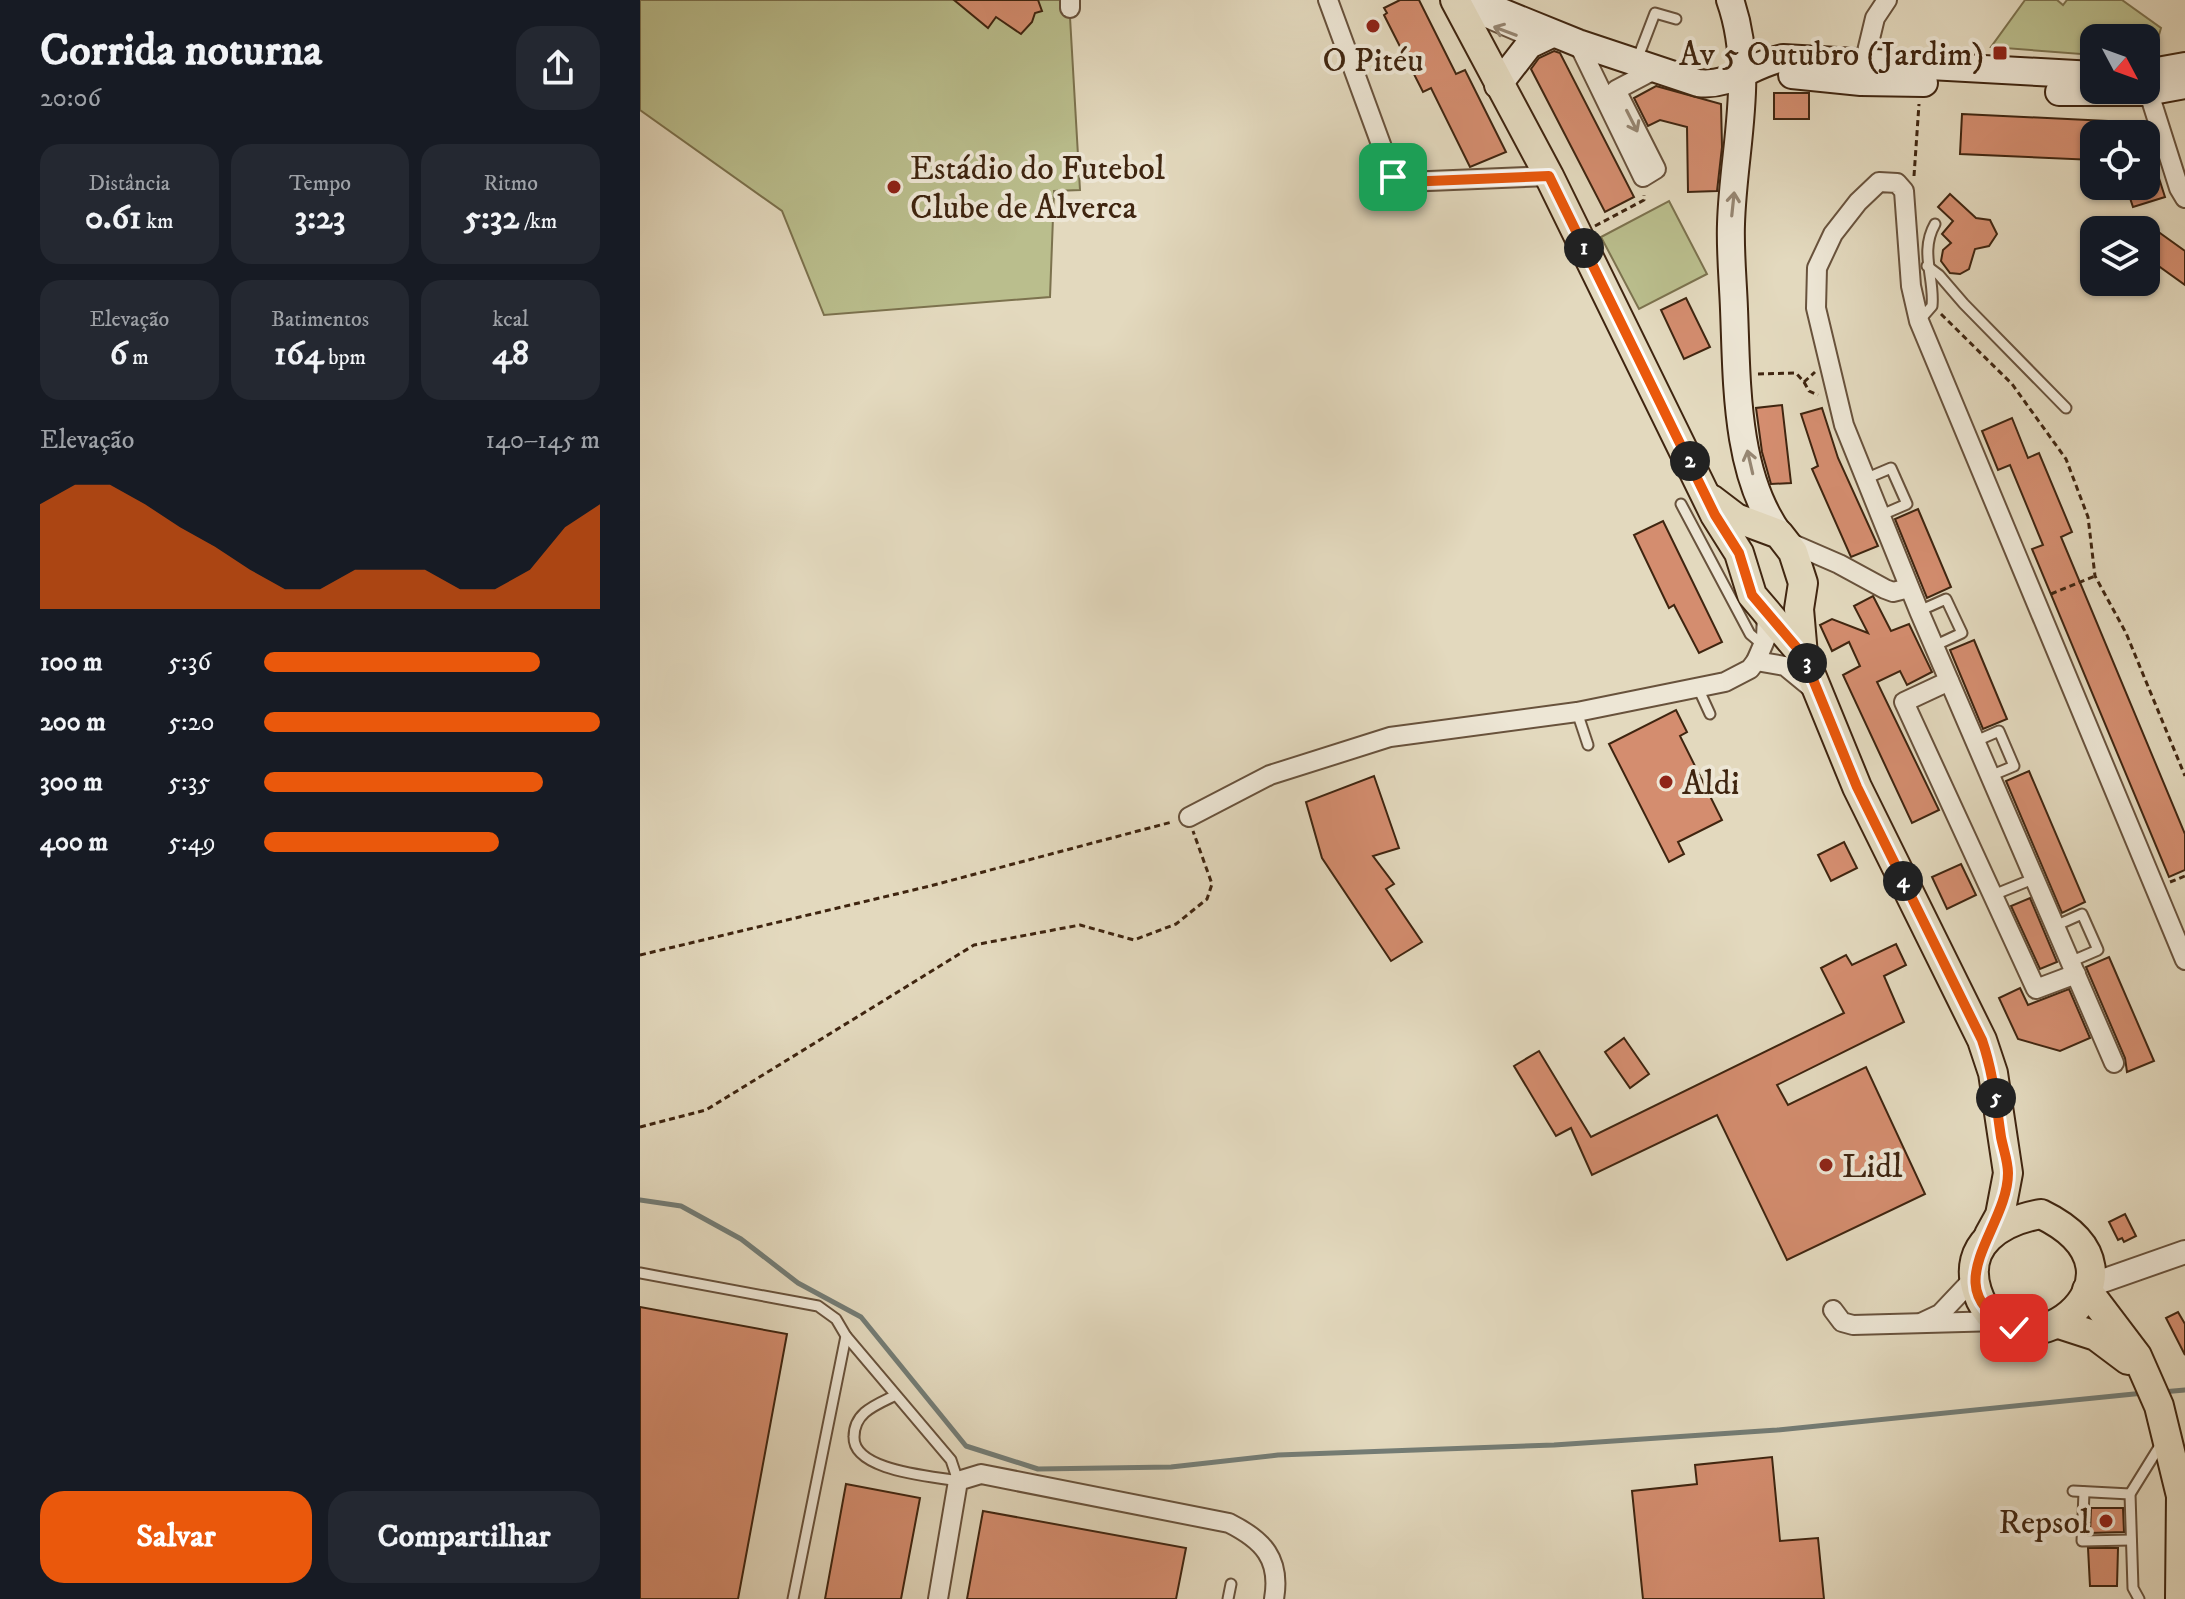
<!DOCTYPE html>
<html lang="pt">
<head>
<meta charset="utf-8">
<style>
  body { margin:0; font-family:"IM FELL DW Pica",serif; background:#242831; color:#f1f3f6; height:100vh; display:flex; flex-direction:column; font-size:30px; white-space:nowrap }
  * { box-sizing:border-box; margin:0 }
  p { font-size:26px; color:#9ea1a6 }
  .icon { flex:none; width:44px; height:44px; fill:none; stroke:currentColor; stroke-width:2; stroke-linecap:round; stroke-linejoin:round }
  .map { position:relative; flex:1; overflow:hidden }
  .details { display:flex; flex-direction:column; background:#171b24; width:640px }
  .details>* { flex:none }
  .needle { width:52px; rotate:131deg }
  .tools { position:absolute; left:1440px; top:24px; display:grid; gap:16px }
  .tools a { display:grid; place-items:center; width:80px; height:80px; border-radius:16px; background:#171b24; box-shadow:0 2px 6px #0004; font-size:40px }
  .pin { position:absolute; display:grid; place-items:center; width:68px; height:68px; color:#fff; margin:-34px; border-radius:16px; box-shadow:0 4px 12px #0006 }
  .km { position:absolute; width:40px; height:40px; margin:-20px; border-radius:50%; background:#222; color:#fff; font-size:22px; line-height:40px; text-align:center }
  .round { display:grid; place-items:center; flex:none; width:84px; height:84px; border-radius:24px; background:#242831 }
  .head { display:flex; align-items:center; justify-content:space-between; height:136px; padding:0 40px }
  h1 { font-size:44px; font-weight:800; line-height:60px }
  .figures { display:grid; grid-template-columns:repeat(3,1fr); gap:12px; height:136px; padding:8px 40px }
  .figures div { display:grid; align-content:center; border-radius:20px; background:#242831; text-align:center }
  .figures b { font-size:34px; font-weight:800 }
  .figures small { font-size:22px; font-weight:400 }
  .figures p { font-size:22px }
  .chart { height:224px; padding:16px 40px }
  .chart p { display:flex; justify-content:space-between }
  .chart svg { width:100%; height:144px; margin-top:8px; fill:#ea580c; opacity:.7 }
  .primary-button { display:flex; gap:16px; margin-top:auto; padding:16px 40px }
  .primary-button a { flex:1; height:92px; border-radius:24px; background:#ea580c; color:#fff; font-size:32px; font-weight:800; line-height:92px; text-align:center }
  .primary-button a+a { background:#242831; color:#f1f3f6 }
  ul { padding:0 40px; list-style:none; font-size:26px }
  li { display:grid; grid-template-columns:128px 96px 1fr; align-items:center; height:60px }
  li i { height:20px; border-radius:10px; background:#ea580c }
  main { display:flex; flex:1; min-height:0 }
  .map>svg:first-child { display:block }
  .green { fill:#babe8d; stroke:#7c724e; stroke-width:2 }
  .lines { fill:none; stroke-linecap:round; stroke-linejoin:round }
  .stream { stroke:#747d76; stroke-width:5 }
  .building { fill:#d48d6f; stroke:#3f2510; stroke-width:2 }
  .service-casing { stroke:#68523c; stroke-width:13 }
  .minor-casing { stroke:#68523c; stroke-width:22 }
  .tertiary-casing { stroke:#68523c; stroke-width:26 }
  .secondary-casing { stroke:#3f2510; stroke-width:30 }
  .primary-casing { stroke:#3f2510; stroke-width:32 }
  .path { stroke:#3f2510; stroke-width:3; stroke-dasharray:6 4; stroke-linecap:butt }
  .service { stroke:#ede6d5; stroke-width:9 }
  .minor { stroke:#ede6d5; stroke-width:18 }
  .tertiary { stroke:#ede6d5; stroke-width:22 }
  .secondary { stroke:#ede6d5; stroke-width:26 }
  .primary { stroke:#e3d9be; stroke-width:28 }
  .oneway { stroke:#968672 }
  .route-casing { stroke:#fff; stroke-width:16 }
  .route { stroke:#ea580c; stroke-width:10 }
  .poi-dot { fill:#8f2418; stroke:#ede6d5; stroke-width:3 }
  .labels { text-anchor:middle; stroke-width:8; stroke-linejoin:round; paint-order:stroke }
  .poi-label { font-size:34px; fill:#3f2510; stroke:#ede6d5; text-anchor:start }
</style>
</head>
<body>
<main>
<section class="details">
<div class="head"><div><h1>Corrida noturna</h1><p>20:06</p></div><a class="round"><svg class="icon" aria-label="share" viewBox="0 0 24 24"><path d="M12 15V3M7 8l5-5 5 5M5 13v7h14v-7"/></svg></a></div>
<div class="figures">
<div><p>Distância</p><b>0.61<small> km</small></b></div>
<div><p>Tempo</p><b>3:23</b></div>
<div><p>Ritmo</p><b>5:32<small> /km</small></b></div>
</div>
<div class="figures">
<div><p>Elevação</p><b>6<small> m</small></b></div>
<div><p>Batimentos</p><b>164<small> bpm</small></b></div>
<div><p>kcal</p><b>48</b></div>
</div>
<div class="chart"><p><span>Elevação</span>140–145 m</p>
<svg viewBox="0 0 160 44" preserveAspectRatio="none"><path d="M0 44V12L10 6L20 6L30 12L40 19L50 25L60 32L70 38L80 38L90 32L100 32L110 32L120 38L130 38L140 32L150 19L160 12V44z"/></svg>
</div>
<ul>
<li><b>100 m</b>5:36<i style="width:82%"></i></li>
<li><b>200 m</b>5:20<i style="width:100%"></i></li>
<li><b>300 m</b>5:35<i style="width:83%"></i></li>
<li><b>400 m</b>5:49<i style="width:70%"></i></li>
</ul>
<div class="primary-button"><a>Salvar</a><a>Compartilhar</a></div>
</section>
<div class="map">
<svg width="1545" height="1599" viewBox="0 0 1545 1599">
  <rect width="100%" height="100%" fill="#e3d9be"/>
  <filter id="stains"><feTurbulence type="fractalNoise" baseFrequency=".0025" numOctaves="4"/><feColorMatrix values="0 0 0 0 .2 0 0 0 0 .09 0 0 0 0 .02 0 0 0 .5 -.17"/></filter>
  <radialGradient id="worn" r=".72"><stop offset=".6" stop-color="#630" stop-opacity="0"/><stop offset="1" stop-color="#630" stop-opacity=".3"/></radialGradient>
  <g class="green">
    <polygon points="0,0 429,0 440,190 414,191 410,297 184,315 142,211 0,110"/>
    <polygon points="1385,0 1417,0 1423,5 1427,0 1482,0 1521,28 1512,59 1506,59 1506,38 1454,38 1454,55 1351,47"/>
    <polygon points="1029,201 1067,274 999,309 961,237"/>
  </g>
  <g class="lines">
    <g class="stream">
      <polyline points="0,1200 41,1206 101,1239 158,1283 221,1317 326,1446 398,1469 531,1467 638,1455 914,1445 1137,1430 1504,1393"/>
      <polyline points="1522,1392 1545,1390"/>
    </g>
  </g>
  <g class="building">
    <polygon points="314,0 398,0 402,11 395,13 392,22 381,34 356,17 348,28"/>
    <polygon points="760,0 779,0 816,74 825,70 866,152 830,167 791,88 783,92 744,15 747,13 744,8"/>
    <polygon points="914,51 920,53 994,197 965,212 891,69 899,58"/>
    <polygon points="1016,86 1081,104 1082,147 1077,191 1048,192 1047,127 1020,120 1008,126 994,98"/>
    <rect x="1134" y="93" width="35" height="26"/>
    <polygon points="1322,114 1468,121 1488,134 1454,134 1454,160 1320,154"/>
    <polygon points="1506,147 1509,147 1525,197 1493,207 1486,186 1506,186"/>
    <polygon points="1310,194 1336,218 1350,220 1357,234 1349,246 1335,249 1329,269 1320,274 1310,273 1301,261 1303,250 1311,243 1302,234 1313,221 1298,207"/>
    <polygon points="1506,223 1545,251 1545,285 1506,257"/>
    <polygon points="1046,298 1070,347 1044,359 1021,310"/>
    <polygon points="1142,405 1151,483 1131,484 1122,452 1116,408"/>
    <polygon points="1182,408 1198,458 1238,546 1211,557 1172,469 1178,466 1161,414"/>
    <polygon points="1372,418 1388,458 1399,453 1432,532 1421,537 1545,834 1545,870 1529,877 1392,549 1403,545 1370,465 1358,470 1342,431"/>
    <polygon points="1278,509 1311,587 1287,598 1255,519"/>
    <polygon points="1023,521 1082,642 1059,653 1034,605 1029,608 994,535"/>
    <polygon points="1233,596 1251,631 1269,624 1292,672 1267,685 1260,671 1237,682 1299,810 1272,823 1203,675 1220,666 1209,642 1192,651 1180,625 1192,619 1228,633 1214,606"/>
    <polygon points="1334,640 1367,719 1343,729 1310,650"/>
    <polygon points="1036,710 1047,732 1040,736 1082,820 1038,842 1044,854 1029,862 969,744"/>
    <polygon points="1389,771 1445,902 1422,913 1366,781"/>
    <polygon points="734,776 759,848 733,856 754,884 746,889 782,942 751,961 682,858 666,802"/>
    <polygon points="1204,842 1217,868 1191,881 1178,855"/>
    <polygon points="1321,864 1336,895 1307,909 1292,877"/>
    <polygon points="1390,898 1417,962 1400,969 1371,906"/>
    <polygon points="1256,944 1266,965 1244,976 1264,1022 1137,1085 1148,1105 1226,1067 1285,1194 1147,1260 1077,1115 952,1175 931,1128 916,1136 874,1066 899,1051 951,1137 1204,1013 1181,968 1206,955 1212,965"/>
    <polygon points="1469,957 1514,1061 1487,1072 1485,1058 1446,967"/>
    <polygon points="1380,988 1388,1005 1429,989 1450,1038 1420,1051 1378,1039 1359,998"/>
    <polygon points="984,1038 1009,1074 990,1088 965,1052"/>
    <polygon points="1485,1214 1496,1236 1484,1242 1482,1238 1478,1240 1469,1222"/>
    <polygon points="0,1307 147,1334 98,1599 0,1599"/>
    <polygon points="1538,1312 1545,1324 1545,1355 1526,1318"/>
    <polygon points="1132,1457 1140,1541 1178,1538 1184,1599 1003,1599 992,1491 1057,1484 1055,1465"/>
    <polygon points="206,1484 280,1498 261,1599 185,1599"/>
    <polygon points="1451,1508 1483,1508 1484,1532 1450,1533"/>
    <polygon points="343,1511 546,1548 536,1599 327,1599"/>
    <polygon points="1448,1548 1478,1548 1477,1586 1450,1586"/>
  </g>
  <g class="lines">
    <g class="service-casing">
      <g id="service">
        <polyline points="831,16 880,37 888,36"/>
        <polyline points="997,60 1015,13 1036,19"/>
        <polyline points="1287,266 1299,275 1324,304 1426,408"/>
        <path d="M 1279,321 L 1292,306 C 1295,278 1279,252 1295,224"/>
        <polyline points="1225,479 1251,468 1267,504 1239,516"/>
        <polyline points="1041,504 1110,634 1123,645"/>
        <polyline points="1279,611 1306,599 1322,633 1294,646"/>
        <polyline points="1059,690 1070,714"/>
        <polyline points="937,712 948,745"/>
        <polyline points="1336,741 1359,731 1374,766 1350,776"/>
        <polyline points="1351,896 1393,879"/>
        <polyline points="1415,926 1442,914 1458,950 1430,962"/>
        <polyline points="0,1273 178,1306 196,1319 206,1336 153,1599"/>
        <path d="M 206,1336 L 311,1460 L 318,1481 C 292,1476 213,1471 214,1437 C 214,1412 236,1405 256,1395"/>
        <polyline points="1433,1491 1490,1494"/>
        <polyline points="1444,1492 1442,1541 1491,1540"/>
        <polyline points="588,1599 591,1584"/>
        <polyline points="1499,1599 1493,1588 1490,1494 1521,1444"/>
      </g>
    </g>
    <g class="minor-casing">
      <g id="minor">
        <polyline points="688,0 753,177 765,182 909,176"/>
        <polyline points="430,8 430,0"/>
        <polyline points="938,43 1003,177 1016,169 976,90 1014,70"/>
        <polyline points="1222,72 1235,18 1247,0"/>
        <polyline points="1506,84 1539,188 1545,198"/>
        <polyline points="1146,541 1199,564 1245,589 1253,592 1269,588"/>
        <polyline points="1116,661 1145,666 1173,689"/>
        <polyline points="1309,681 1264,702 1396,989 1436,974"/>
        <polyline points="549,817 630,775 750,737 937,712 1085,682 1110,669 1116,661 1126,638 1127,614"/>
        <polyline points="1474,1063 1279,611 1204,425 1176,308 1177,268 1193,234 1218,202 1239,182 1257,183 1264,191 1271,286 1279,321 1545,960"/>
        <polyline points="1193,1310 1202,1322 1213,1325 1360,1321"/>
        <polyline points="1283,1322 1300,1314 1335,1277"/>
        <path d="M 298,1599 L 318,1481 L 341,1474 L 589,1523 C 623,1540 641,1559 634,1599"/>
      </g>
    </g>
    <g class="tertiary-casing">
      <polyline id="tertiary" points="1448,1286 1545,1252"/>
    </g>
    <g class="secondary-casing">
      <g id="secondary">
        <path d="M 832,0 L 938,43 L 1058,83 C 1091,87 1112,64 1143,58 L 1454,75"/>
        <path d="M 1090,0 C 1116,73 1093,149 1091,224 C 1090,252 1093,281 1094,309 C 1097,382 1095,473 1139,534"/>
        <polyline points="1506,73 1545,66"/>
        <polyline points="1152,75 1221,82 1284,83"/>
        <polyline points="858,85 889,45 912,34"/>
        <polyline points="1419,92 1507,92 1545,85"/>
      </g>
    </g>
    <g class="primary-casing">
      <g id="primary">
        <polyline points="815,0 909,176 1075,515 1099,553 1112,595 1163,655 1217,787 1342,1040 1353,1073 1368,1173 1360,1215 1349,1235"/>
        <polyline points="1071,499 1096,518 1139,534 1153,552 1163,583 1159,609 1163,655"/>
        <path d="M 1401,1214 C 1531,1277 1370,1392 1337,1291 C 1322,1244 1362,1221 1401,1214 Z"/>
        <polyline points="1447,1290 1497,1356 1519,1406 1541,1496 1540,1599"/>
        <polyline points="1419,1324 1456,1336 1488,1360"/>
      </g>
    </g>
    <g class="path">
      <polyline points="1274,176 1279,104"/>
      <polyline points="955,226 1004,200 1004,195"/>
      <polyline points="1301,314 1372,384 1426,459 1448,517 1455,576 1486,633 1545,776"/>
      <polyline points="1118,374 1156,373 1164,382 1175,372"/>
      <polyline points="1164,382 1169,391 1178,395"/>
      <polyline points="1411,594 1455,576"/>
      <polyline points="1530,882 1545,876"/>
      <polyline points="0,955 290,886 532,822"/>
      <polyline points="0,1127 66,1110 334,945 440,925 494,940 536,924 567,899 572,884 553,831"/>
    </g>
    <use href="#service" class="service"/>
    <use href="#minor" class="minor"/>
    <use href="#tertiary" class="tertiary"/>
    <use href="#secondary" class="secondary"/>
    <use href="#primary" class="primary"/>
  </g>
  <defs><path id="oneway-shaft" d="M-6 0H5M1.5-3L5.5 0L1.5 3" fill="none" stroke-width="1.6" stroke-linecap="round" stroke-linejoin="round" transform="scale(2)"/></defs>
  <g class="oneway">
    <use href="#oneway-shaft" transform="translate(865 31) rotate(-159)"/>
    <use href="#oneway-shaft" transform="translate(992 121) rotate(63)"/>
    <use href="#oneway-shaft" transform="translate(1093 204) rotate(-84)"/>
    <use href="#oneway-shaft" transform="translate(1110 462) rotate(-103)"/>
  </g>
  <g class="lines">
    <g class="route-casing">
      <path id="route" d="M 753,177 L 765,182 L 909,176 L 1075,515 L 1099,553 L 1112,595 L 1163,655 L 1217,787 L 1342,1040 C 1353,1072 1356,1103 1361,1137 C 1363,1148 1368,1161 1368,1173 C 1368,1230 1291,1289 1374,1328"/>
    </g>
    <use href="#route" class="route"/>
  </g>
  <g class="poi-dot">
    <circle cx="733" cy="26" r="8"/>
    <rect x="1352" y="45" width="16" height="16" rx="4"/>
    <circle cx="254" cy="187" r="8"/>
    <circle cx="1026" cy="782" r="8"/>
    <circle cx="1186" cy="1165" r="8"/>
    <circle cx="1466" cy="1521" r="8"/>
  </g>
  <g class="labels">
    <g class="poi-label">
      <text x="1344" y="65" text-anchor="end">Av 5 Outubro (Jardim)</text>
      <text x="733" y="71" text-anchor="middle">O Pitéu</text>
      <text x="270" y="179">Estádio do Futebol<tspan x="270" dy="39">Clube de Alverca</tspan></text>
      <text x="1042" y="794">Aldi</text>
      <text x="1202" y="1177">Lidl</text>
      <text x="1450" y="1533" text-anchor="end">Repsol</text>
    </g>
  </g>
  <rect width="100%" height="100%" filter="url(#stains)"/>
  <rect width="100%" height="100%" fill="url(#worn)"/>
</svg>
<div class="tools">
<a><svg class="needle" viewBox="-14 -14 28 28"><path d="M0-13l5 13h-10z" fill="#e53935"/><path d="M0 13l5-13h-10z" fill="#9ea1a6"/></svg></a>
<a><svg class="icon" aria-label="locate" viewBox="0 0 24 24"><circle cx="12" cy="12" r="6"/><path d="M12 2v4M12 18v4M2 12h4M18 12h4"/></svg></a>
<a><svg class="icon" aria-label="layers" viewBox="0 0 24 24"><path d="M12 4l9 5-9 5-9-5zM3 14l9 5 9-5"/></svg></a>
</div>
<div class="pin" style="left:753px;top:177px;background:#1e9e55"><svg class="icon" aria-label="arrive" viewBox="0 0 24 24"><path d="M6 21V4h12l-3 4 3 4H6"/></svg></div>
<div class="pin" style="left:1374px;top:1328px;background:#d93025"><svg class="icon" aria-label="check" viewBox="0 0 24 24"><path d="M5 12l5 5 9-10"/></svg></div>
<b class="km" style="left:944px;top:248px">1</b>
<b class="km" style="left:1050px;top:461px">2</b>
<b class="km" style="left:1167px;top:663px">3</b>
<b class="km" style="left:1263px;top:881px">4</b>
<b class="km" style="left:1356px;top:1098px">5</b>
</div>
</main>
</body>
</html>
